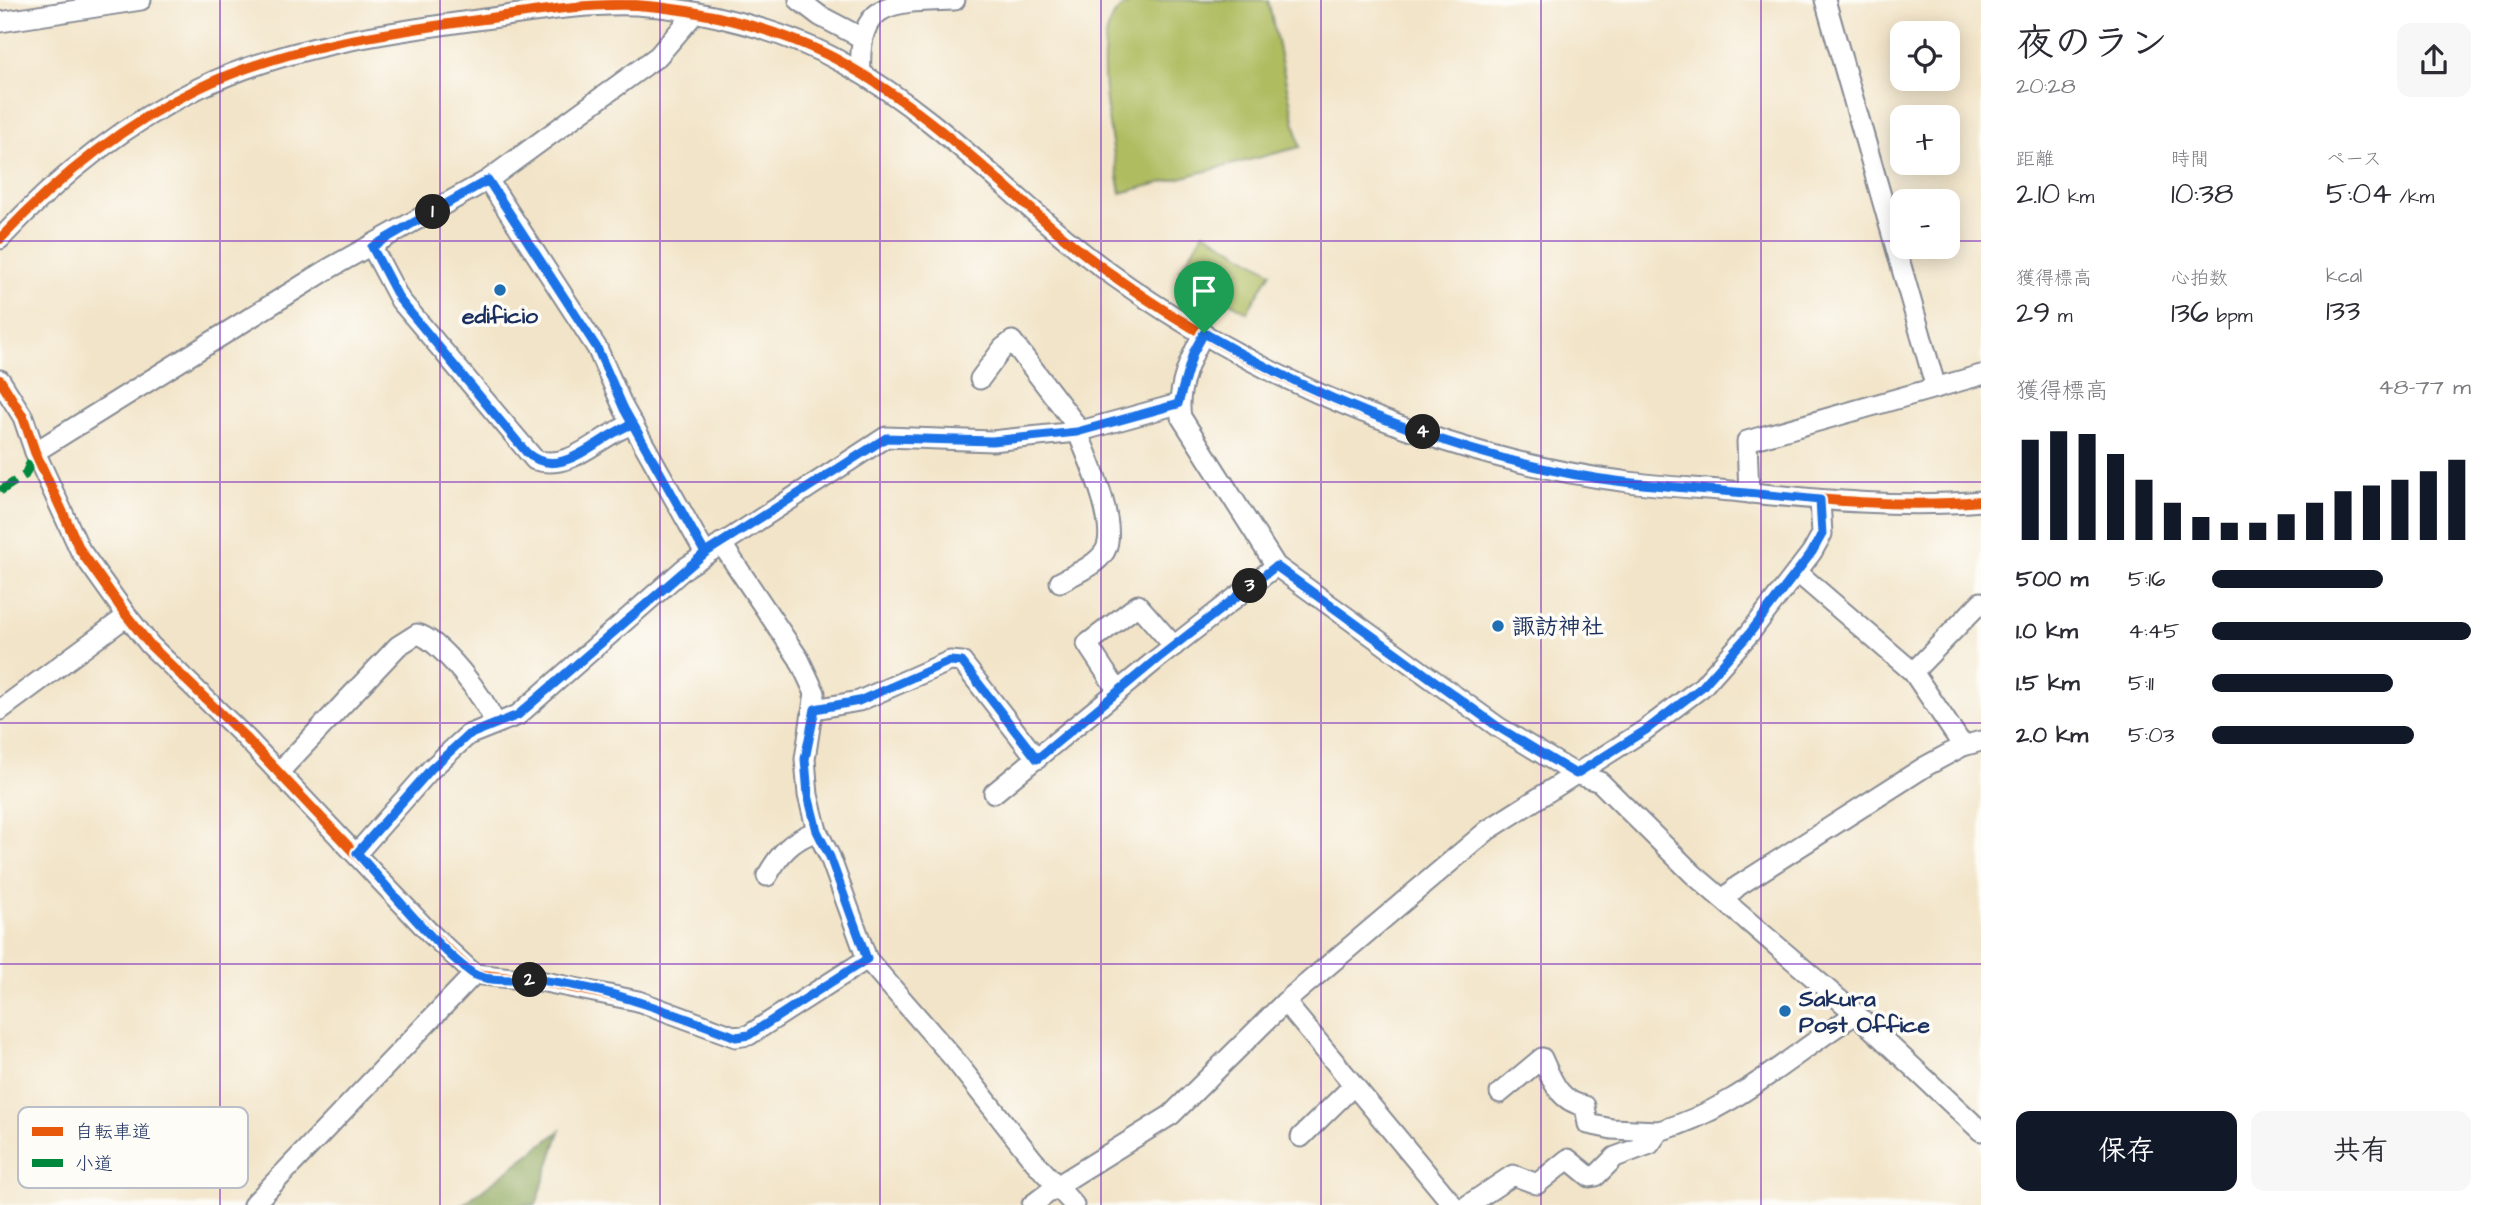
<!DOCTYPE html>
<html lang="ja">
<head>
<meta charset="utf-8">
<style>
  body { margin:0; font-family:"Architects Daughter","Klee One",sans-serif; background:#f7f7f7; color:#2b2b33; height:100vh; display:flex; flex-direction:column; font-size:26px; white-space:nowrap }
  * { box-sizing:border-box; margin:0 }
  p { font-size:23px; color:#7c7c81 }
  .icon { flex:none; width:38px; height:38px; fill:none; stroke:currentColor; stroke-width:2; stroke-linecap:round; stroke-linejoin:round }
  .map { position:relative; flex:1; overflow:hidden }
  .details { display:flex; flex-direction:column; background:#fff; width:525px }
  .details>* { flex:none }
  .fabs { position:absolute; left:1890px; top:21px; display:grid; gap:14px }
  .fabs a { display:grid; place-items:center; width:70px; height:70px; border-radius:14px; background:#fff; box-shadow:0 4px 18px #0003; font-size:35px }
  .pin { position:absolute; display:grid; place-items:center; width:60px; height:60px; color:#fff; margin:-72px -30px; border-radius:50% 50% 50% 0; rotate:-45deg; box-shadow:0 0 7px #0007 }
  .pin .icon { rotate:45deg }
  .km { position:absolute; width:35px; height:35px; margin:-18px; border-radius:50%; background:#222; color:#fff; font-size:19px; line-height:35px; text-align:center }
  .round { display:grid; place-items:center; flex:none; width:74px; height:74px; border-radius:14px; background:#f7f7f7 }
  .headline { display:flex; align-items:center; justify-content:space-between; height:119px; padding:0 35px }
  h1 { font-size:38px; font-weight:600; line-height:52px }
  .metrics { display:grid; grid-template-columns:repeat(3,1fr); gap:10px; height:119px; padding:7px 35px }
  .metrics div { display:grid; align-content:center }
  .metrics b { font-size:30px; font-weight:600 }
  .metrics small { font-size:19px; font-weight:400 }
  .metrics p { font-size:19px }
  .chart { height:196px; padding:14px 35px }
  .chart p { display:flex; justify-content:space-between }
  .chart svg { width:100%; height:126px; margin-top:7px; stroke:#111827; stroke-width:6 }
  .cta { display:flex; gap:14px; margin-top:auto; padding:14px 35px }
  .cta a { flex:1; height:80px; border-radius:14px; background:#111827; color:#fff; font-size:28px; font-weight:600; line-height:80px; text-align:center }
  .cta a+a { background:#f7f7f7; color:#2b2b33 }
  ul { padding:0 35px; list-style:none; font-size:23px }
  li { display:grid; grid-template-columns:112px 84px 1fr; align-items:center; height:52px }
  li i { height:18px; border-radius:9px; background:#111827 }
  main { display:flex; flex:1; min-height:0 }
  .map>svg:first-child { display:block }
  .green { fill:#afbc5f; stroke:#65765e; stroke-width:2 }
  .forest { fill:#8ba456; stroke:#536a5a; stroke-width:2 }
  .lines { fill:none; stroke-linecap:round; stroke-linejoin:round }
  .minor-casing { stroke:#868a93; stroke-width:23 }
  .minor { stroke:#fff; stroke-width:19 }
  .quiet { stroke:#00873e; stroke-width:9; stroke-dasharray:18 9; stroke-linecap:butt }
  .cycleway-casing { stroke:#fdfcf7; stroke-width:15 }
  .cycleway { stroke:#e8590c; stroke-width:10 }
  .route-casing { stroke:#fff; stroke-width:14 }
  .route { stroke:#1a73e8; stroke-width:9 }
  .grid { fill:none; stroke:#7b2cbf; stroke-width:2; stroke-opacity:0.55 }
  .poi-dot { fill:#1f6fb2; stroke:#fdfcf7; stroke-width:2.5 }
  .labels { text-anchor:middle; stroke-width:7; stroke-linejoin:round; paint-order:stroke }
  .poi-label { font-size:23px; font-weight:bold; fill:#1b2f5e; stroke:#fdfcf7; text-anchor:start }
  .key { fill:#fdfcf7; stroke:#b9bec9; stroke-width:2 }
  .key-label { font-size:19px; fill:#1b2f5e }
</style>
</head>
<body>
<main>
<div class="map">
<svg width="1981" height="1205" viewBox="0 0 1981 1205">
  <rect width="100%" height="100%" fill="#fdfcf7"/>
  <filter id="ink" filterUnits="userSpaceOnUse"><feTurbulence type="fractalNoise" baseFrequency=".0143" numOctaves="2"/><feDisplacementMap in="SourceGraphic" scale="14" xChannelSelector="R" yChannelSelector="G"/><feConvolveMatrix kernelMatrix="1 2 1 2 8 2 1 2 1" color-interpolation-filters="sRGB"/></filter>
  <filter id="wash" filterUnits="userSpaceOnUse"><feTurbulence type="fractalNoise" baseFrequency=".00686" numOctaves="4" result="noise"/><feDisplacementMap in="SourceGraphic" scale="28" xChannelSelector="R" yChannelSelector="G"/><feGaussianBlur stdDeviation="1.57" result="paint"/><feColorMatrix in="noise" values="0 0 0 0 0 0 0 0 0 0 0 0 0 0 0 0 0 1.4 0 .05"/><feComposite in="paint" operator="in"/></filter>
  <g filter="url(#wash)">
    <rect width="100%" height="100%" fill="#f2e4c8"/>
    <g class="green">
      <path d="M 1133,0 L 1268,0 L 1300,147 L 1121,193 C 1114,153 1089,44 1116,13 C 1120,8 1128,4 1133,0 Z"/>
      <polygon points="1204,232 1271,272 1247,312 1180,271"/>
    </g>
    <polygon class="forest" points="560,1131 536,1205 462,1205"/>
  </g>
  <g filter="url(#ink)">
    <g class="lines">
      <g class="minor-casing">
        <g id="minor">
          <polyline points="799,0 820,16 862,38"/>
          <polyline points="1825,0 1936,388"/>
          <polyline points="0,22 141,0"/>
          <path d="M 861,73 C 857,0 891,2 955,0"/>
          <polyline points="488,180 597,348 624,409 705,553"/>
          <path d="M 0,239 C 58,177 122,125 199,88 C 286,46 389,32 484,19 C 534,12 586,3 636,5 C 703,9 787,31 845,64 C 929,111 994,179 1067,240 C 1130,292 1205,338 1279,375 C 1381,425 1508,467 1622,481 C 1661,487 1702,488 1741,492 C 1821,500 1901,508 1981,501"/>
          <path d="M 372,247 L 400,300 L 535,460 C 574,471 598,435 633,424"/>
          <path d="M 1204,333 C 1191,356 1176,390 1181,417 L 1276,566 L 1498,727 L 1576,774 L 1600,782 L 1693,874 L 1856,1014 L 1981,1131"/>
          <path d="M 980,379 L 1003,348 L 1012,341 L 1073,421 C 1084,449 1120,524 1105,551 C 1096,566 1074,574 1060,582"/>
          <polyline points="0,380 23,417 35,452 80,550 127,616 150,645 246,738 429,932 474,974 540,981 638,1001 736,1037 749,1035 867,959"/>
          <polyline points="35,452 330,268 488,180 658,56 695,13"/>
          <polyline points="1749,493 1747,441 1981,375"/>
          <polyline points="721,543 799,659 815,693 805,759 808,795 817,831 830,857 867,959 954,1059 1034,1161 1074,1205"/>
          <polyline points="1805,579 1913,672 1963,746"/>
          <polyline points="1913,672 1981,602"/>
          <polyline points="1118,691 1087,644 1138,605 1174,646"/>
          <polyline points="815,709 859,701 950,661 962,662 1037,759"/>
          <polyline points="0,710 127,616"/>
          <path d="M 279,772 L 398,646 L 417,634 C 440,639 487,700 494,722"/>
          <polyline points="994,793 1157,659 1276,566"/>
          <polyline points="357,853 431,769 468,735 518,715 685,568 886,437 992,441 1077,432 1178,404"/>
          <path d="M 767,876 C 780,853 792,840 817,831"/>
          <polyline points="1724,899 1738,886 1926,766 1963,746 1981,741"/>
          <polyline points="1285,1002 1453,1205"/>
          <path d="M 1500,1093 L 1542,1058 C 1552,1080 1559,1102 1585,1106 L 1588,1124 L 1612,1129 L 1659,1131"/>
          <polyline points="1301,1137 1354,1085"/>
          <polyline points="253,1205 474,974"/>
          <polyline points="1032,1205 1057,1186 1171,1115 1285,1002 1488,830 1645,730 1702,687 1749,634 1812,552 1822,534 1820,500"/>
          <path d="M 1468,1205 L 1513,1175 L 1537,1184 L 1568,1159 L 1590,1177 L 1596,1176 L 1615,1157 L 1650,1144 L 1659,1131 C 1735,1110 1790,1055 1856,1014"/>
        </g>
      </g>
      <use href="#minor" class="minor"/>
      <polyline class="quiet" points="0,491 25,475 35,452"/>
      <g class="cycleway-casing">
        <g id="cycleway">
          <path d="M 0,239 C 58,177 122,125 199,88 C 286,46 389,32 484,19 C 534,12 586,3 636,5 C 703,9 787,31 845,64 C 929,111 994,179 1067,240 C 1130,292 1205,338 1279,375 C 1381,425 1508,467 1622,481 C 1661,487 1702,488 1741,492 C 1821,500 1901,508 1981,501"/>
          <polyline points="0,380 23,417 35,452 80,550 127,616 150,645 246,738 429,932 474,974 540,981 638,1001 736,1037 749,1035 867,959"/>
        </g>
      </g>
      <use href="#cycleway" class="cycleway"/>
    </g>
  </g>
  <g class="lines" filter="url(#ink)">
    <g class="route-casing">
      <path id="route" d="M 1204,333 L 1193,353 L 1178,404 L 1077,432 L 992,441 L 886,438 L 705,553 L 633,424 C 598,435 561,484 526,452 L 400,300 L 372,247 L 385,239 L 488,180 L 597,348 L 624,409 L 705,553 L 518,715 L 468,735 L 431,769 L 357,853 C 389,888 435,947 472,973 C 487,983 518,979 536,980 C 605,986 672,1013 736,1037 L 749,1035 L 867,959 L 830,857 L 817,831 L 808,795 L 805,759 L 815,709 L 859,701 L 950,661 L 962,662 L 1037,759 L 1157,659 L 1276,566 L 1498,727 L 1576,774 L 1646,730 L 1702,687 L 1749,634 L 1812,552 L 1822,534 L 1820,500 C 1755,493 1689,489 1624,482 C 1485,466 1324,403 1204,333"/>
    </g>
    <use href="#route" class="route"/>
  </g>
  <path class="grid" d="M 220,0 L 220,1205M 440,0 L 440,1205M 660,0 L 660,1205M 880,0 L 880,1205M 1101,0 L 1101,1205M 1321,0 L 1321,1205M 1541,0 L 1541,1205M 1761,0 L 1761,1205M 0,241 L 1902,241M 1948,241 L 1981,241M 0,482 L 1981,482M 0,723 L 1981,723M 0,964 L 1981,964"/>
  <g class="poi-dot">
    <circle cx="500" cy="290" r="7"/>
    <circle cx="1498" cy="626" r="7"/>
    <circle cx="1785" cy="1011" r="7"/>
  </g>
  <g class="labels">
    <g class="poi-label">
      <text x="500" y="323" text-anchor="middle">edificio</text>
      <text x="1512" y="634">諏訪神社</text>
      <text x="1799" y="1006">Sakura<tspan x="1799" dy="26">Post Office</tspan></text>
    </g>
  </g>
  <rect x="18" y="1107" width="230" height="81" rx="10" class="key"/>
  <rect x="32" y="1127" width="31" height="9" fill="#e8590c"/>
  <rect x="32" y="1159" width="31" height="8" fill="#00873e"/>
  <g class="key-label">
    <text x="75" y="1138">自転車道</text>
    <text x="75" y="1170">小道</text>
  </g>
</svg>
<div class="fabs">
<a><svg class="icon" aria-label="locate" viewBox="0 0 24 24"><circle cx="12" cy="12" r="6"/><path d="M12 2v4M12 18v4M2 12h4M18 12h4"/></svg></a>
<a>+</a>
<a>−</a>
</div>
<div class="pin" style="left:1204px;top:333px;background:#1e9e55"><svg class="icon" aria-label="arrive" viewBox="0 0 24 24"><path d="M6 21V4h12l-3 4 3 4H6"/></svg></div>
<b class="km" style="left:433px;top:212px">1</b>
<b class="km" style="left:530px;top:980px">2</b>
<b class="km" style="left:1250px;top:586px">3</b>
<b class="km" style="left:1423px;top:432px">4</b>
</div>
<section class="details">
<div class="headline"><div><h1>夜のラン</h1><p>20:28</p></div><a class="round"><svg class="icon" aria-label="share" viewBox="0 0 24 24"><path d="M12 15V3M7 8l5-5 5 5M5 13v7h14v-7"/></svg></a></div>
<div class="metrics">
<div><p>距離</p><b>2.10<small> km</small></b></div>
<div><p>時間</p><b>10:38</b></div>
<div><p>ペース</p><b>5:04<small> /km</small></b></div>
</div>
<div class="metrics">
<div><p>獲得標高</p><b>29<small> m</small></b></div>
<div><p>心拍数</p><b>136<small> bpm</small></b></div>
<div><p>kcal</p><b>133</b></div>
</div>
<div class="chart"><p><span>獲得標高</span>48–77 m</p>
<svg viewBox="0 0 160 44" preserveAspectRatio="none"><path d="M5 44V9M15 44V6M25 44V7M35 44V14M45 44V23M55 44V31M65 44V36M75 44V38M85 44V38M95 44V35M105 44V31M115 44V27M125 44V25M135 44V23M145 44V20M155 44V16"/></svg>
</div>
<ul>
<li><b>500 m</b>5:16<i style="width:66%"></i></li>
<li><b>1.0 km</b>4:45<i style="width:100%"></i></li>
<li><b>1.5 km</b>5:11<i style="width:70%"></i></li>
<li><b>2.0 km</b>5:03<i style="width:78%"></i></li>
</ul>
<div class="cta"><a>保存</a><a>共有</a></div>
</section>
</main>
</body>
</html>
